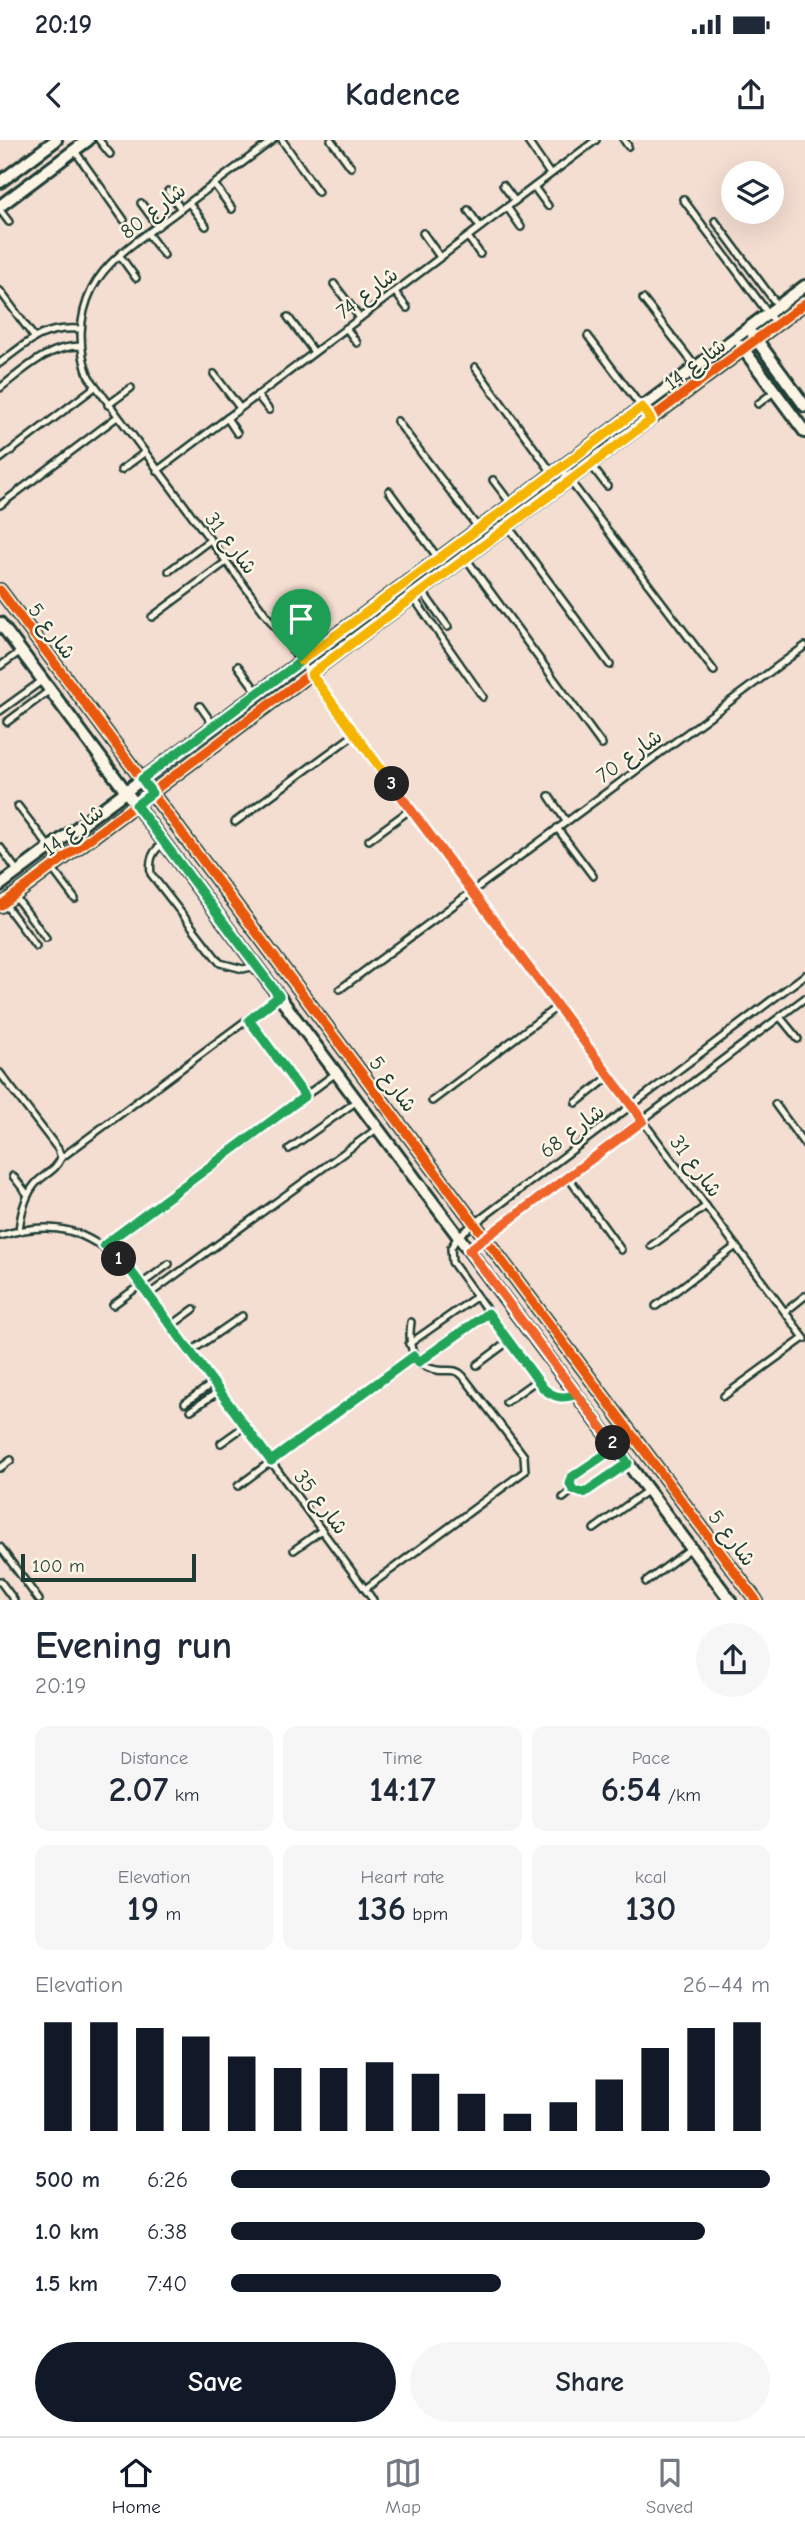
<!DOCTYPE html>
<html lang="en">
<head>
<meta charset="utf-8">
<style>
  body { margin:0; font-family:"Comic Neue","Playpen Sans Arabic",sans-serif; background:#f6f6f7; color:#1f2937; height:100vh; display:flex; flex-direction:column; font-size:26px; white-space:nowrap }
  * { box-sizing:border-box; margin:0 }
  p { font-size:23px; color:#747a83 }
  .icon { flex:none; width:38px; height:38px; fill:none; stroke:currentColor; stroke-width:2; stroke-linecap:round; stroke-linejoin:round }
  .map { position:relative; height:1460px; overflow:hidden }
  .drawer { display:flex; flex-direction:column; background:#fff; flex:1 }
  .drawer>* { flex:none }
  .controls { position:absolute; left:721px; top:21px; display:grid; gap:14px }
  .controls a { display:grid; place-items:center; width:63px; height:63px; border-radius:50%; background:#fff; box-shadow:0 7px 28px #0002; font-size:35px }
  .scale { position:absolute; left:21px; bottom:18px; width:175px; box-sizing:border-box; padding-left:7px; border:4px solid #1f3d34; border-top:0; font-size:19px; line-height:24px; white-space:nowrap; color:#1f3d34; -webkit-text-stroke:5px #fcf5e5; paint-order:stroke }
  .pin { position:absolute; display:grid; place-items:center; width:60px; height:60px; color:#fff; margin:-72px -30px; border-radius:50% 50% 50% 0; rotate:-45deg; box-shadow:0 0 7px #0007 }
  .pin .icon { rotate:45deg }
  .km { position:absolute; width:35px; height:35px; margin:-18px; border-radius:50%; background:#222; color:#fff; font-size:19px; line-height:35px; text-align:center }
  .round { display:grid; place-items:center; flex:none; width:74px; height:74px; border-radius:37px; background:#f6f6f7 }
  .overview { display:flex; align-items:center; justify-content:space-between; height:119px; padding:0 35px }
  h1 { font-size:38px; font-weight:700; line-height:52px }
  .stats { display:grid; grid-template-columns:repeat(3,1fr); gap:10px; height:119px; padding:7px 35px }
  .stats div { display:grid; align-content:center; border-radius:14px; background:#f6f6f7; text-align:center }
  .stats b { font-size:35px; font-weight:700 }
  .stats small { font-size:19px; font-weight:400 }
  .stats p { font-size:19px }
  .chart { height:196px; padding:14px 35px }
  .chart p { display:flex; justify-content:space-between }
  .chart svg { width:100%; height:126px; margin-top:7px; stroke:#111827; stroke-width:6 }
  .cta { display:flex; gap:14px; margin-top:auto; padding:14px 35px }
  .cta a { flex:1; height:80px; border-radius:42px; background:#111827; color:#fff; font-size:28px; font-weight:700; line-height:80px; text-align:center }
  .cta a+a { background:#f6f6f7; color:#1f2937 }
  ul { padding:0 35px; list-style:none; font-size:23px }
  li { display:grid; grid-template-columns:112px 84px 1fr; align-items:center; height:52px }
  li i { height:18px; border-radius:9px; background:#111827 }
  .status { display:flex; justify-content:space-between; align-items:center; height:49px; padding:0 35px; background:#fff; direction:ltr }
  .status svg { height:19px; fill:currentColor }
  header { display:flex; justify-content:space-between; align-items:center; height:91px; padding:0 35px; background:#fff; font-size:32px; font-weight:700 }
  .tabs { display:flex; justify-content:space-around; align-items:center; height:98px; border-top:2px solid #e0e1e3; background:#fff; font-size:19px; color:#747a83 }
  .tabs a { display:grid; justify-items:center; gap:4px }
  .tabs .selected { color:#111827 }
  .map>svg:first-child { display:block }
  .lines { fill:none; stroke-linecap:round; stroke-linejoin:round }
  .lane-casing { stroke:#1f3d34; stroke-width:10 }
  .street-casing { stroke:#1f3d34; stroke-width:16 }
  .lane { stroke:#fcf5e5; stroke-width:5 }
  .street { stroke:#fcf5e5; stroke-width:10 }
  .cycleway-casing { stroke:#fcf5e5; stroke-width:13 }
  .cycleway { stroke:#e8590c; stroke-width:9 }
  .split-1-casing { stroke:#fff; stroke-width:14 }
  .split-2-casing { stroke:#fff; stroke-width:14 }
  .split-3-casing { stroke:#fff; stroke-width:14 }
  .split-4-casing { stroke:#fff; stroke-width:14 }
  .split-1 { stroke:#22a559; stroke-width:9 }
  .split-2 { stroke:#22a559; stroke-width:9 }
  .split-3 { stroke:#f0652b; stroke-width:9 }
  .split-4 { stroke:#f5b400; stroke-width:9 }
  .labels { text-anchor:middle; stroke-width:5; stroke-linejoin:round; paint-order:stroke }
  .street-label { font-size:21px; fill:#1f3d34; stroke:#fcf5e5 }
</style>
</head>
<body>
<div class="status"><b>20:19</b><svg viewBox="0 0 49 12"><path d="M0 12V9h3v3zM5 12V6h3v6zM10 12V3h3v9zM15 12V0h3v12zM26 1h20v11H26zM47 4h2v5h-2z"/></svg></div>
<header><svg class="icon" aria-label="back" viewBox="0 0 24 24"><path d="M15 5l-7 7 7 7"/></svg>Kadence<svg class="icon" aria-label="share" viewBox="0 0 24 24"><path d="M12 15V3M7 8l5-5 5 5M5 13v7h14v-7"/></svg></header>
<div class="map">
<svg width="805" height="1460" viewBox="0 0 805 1460">
  <rect width="100%" height="100%" fill="#f4ddd1"/>
  <filter id="ink" filterUnits="userSpaceOnUse"><feTurbulence type="fractalNoise" baseFrequency=".0143" numOctaves="2"/><feDisplacementMap in="SourceGraphic" scale="14" xChannelSelector="R" yChannelSelector="G"/><feConvolveMatrix kernelMatrix="1 2 1 2 8 2 1 2 1" color-interpolation-filters="sRGB"/></filter>
  <g filter="url(#ink)">
    <g class="lines">
      <g class="lane-casing">
        <g id="lane">
          <polyline points="99,0 110,14"/>
          <path d="M 273,0 C 240,25 207,49 174,74 C 146,95 108,117 92,149 C 78,177 78,209 89,237 L 805,1199"/>
          <polyline points="282,0 318,52"/>
          <polyline points="331,0 351,27"/>
          <polyline points="624,0 628,6"/>
          <polyline points="528,2 550,34"/>
          <polyline points="75,11 124,80"/>
          <polyline points="214,44 232,69"/>
          <polyline points="503,45 515,61"/>
          <polyline points="534,47 548,66"/>
          <polyline points="168,51 181,69"/>
          <polyline points="683,59 776,184"/>
          <polyline points="141,63 158,86"/>
          <polyline points="189,63 206,86"/>
          <polyline points="507,67 521,87"/>
          <polyline points="0,70 9,82"/>
          <polyline points="468,70 480,87"/>
          <polyline points="715,81 778,166"/>
          <polyline points="423,93 440,117"/>
          <polyline points="148,94 164,115"/>
          <polyline points="468,97 480,114"/>
          <polyline points="120,116 136,138"/>
          <polyline points="334,144 360,178"/>
          <polyline points="0,151 34,197"/>
          <polyline points="395,152 407,168"/>
          <polyline points="643,159 696,227"/>
          <polyline points="288,177 314,212"/>
          <polyline points="346,188 357,203"/>
          <polyline points="588,196 651,280"/>
          <path d="M 0,223 C 29,201 43,186 81,189"/>
          <polyline points="475,227 553,334"/>
          <polyline points="214,234 240,268"/>
          <path d="M 0,248 C 25,229 47,206 81,206"/>
          <polyline points="257,255 269,270"/>
          <polyline points="758,264 775,251"/>
          <polyline points="108,265 131,248"/>
          <polyline points="227,278 237,293"/>
          <polyline points="397,281 479,389"/>
          <polyline points="0,319 95,247"/>
          <polyline points="591,325 607,346"/>
          <polyline points="561,329 714,531"/>
          <polyline points="121,330 144,313"/>
          <polyline points="157,331 596,0"/>
          <polyline points="493,340 512,365"/>
          <polyline points="389,351 438,418"/>
          <polyline points="0,365 117,277"/>
          <polyline points="508,386 610,525"/>
          <polyline points="465,417 602,605"/>
          <polyline points="169,431 210,400"/>
          <polyline points="422,451 448,487"/>
          <polyline points="413,457 483,557"/>
          <polyline points="152,477 226,422"/>
          <polyline points="0,526 21,511"/>
          <polyline points="238,526 258,553"/>
          <polyline points="200,566 214,586"/>
          <polyline points="0,571 43,540"/>
          <polyline points="7,582 50,550"/>
          <polyline points="549,656 566,681"/>
          <polyline points="18,666 50,708"/>
          <polyline points="235,682 355,594"/>
          <polyline points="557,688 593,736"/>
          <polyline points="369,700 411,669"/>
          <path d="M 164,702 C 152,712 149,719 151,734 L 220,823 L 243,829 L 256,826"/>
          <polyline points="0,707 18,732"/>
          <polyline points="51,727 75,759"/>
          <polyline points="14,755 46,798"/>
          <polyline points="4,763 36,806"/>
          <polyline points="340,849 805,506"/>
          <polyline points="780,877 798,899"/>
          <polyline points="249,880 305,956"/>
          <path d="M 0,933 L 58,1009 L 61,1018 C 56,1030 46,1033 37,1042 C 25,1054 21,1073 19,1090"/>
          <polyline points="432,961 558,866"/>
          <polyline points="576,963 610,936"/>
          <polyline points="775,964 805,1005"/>
          <polyline points="289,1009 357,961"/>
          <polyline points="61,1018 279,856"/>
          <polyline points="13,1036 28,1055"/>
          <polyline points="568,1037 621,1110"/>
          <path d="M 0,1096 C 55,1078 86,1090 128,1127 L 373,1460"/>
          <polyline points="104,1106 336,933"/>
          <polyline points="651,1106 706,1066"/>
          <polyline points="469,1110 805,858"/>
          <polyline points="148,1155 378,988"/>
          <polyline points="113,1165 169,1124"/>
          <polyline points="656,1166 736,1106"/>
          <polyline points="785,1172 805,1156"/>
          <polyline points="171,1186 194,1169"/>
          <polyline points="409,1204 476,1157"/>
          <polyline points="190,1212 242,1176"/>
          <polyline points="419,1222 488,1173"/>
          <polyline points="477,1225 509,1201"/>
          <path d="M 577,1254 C 563,1259 555,1258 544,1249 L 452,1122 L 451,1108 L 458,1096 L 805,835"/>
          <polyline points="724,1256 804,1198"/>
          <polyline points="506,1262 537,1240"/>
          <polyline points="185,1263 213,1243"/>
          <polyline points="191,1270 219,1251"/>
          <polyline points="221,1303 245,1286"/>
          <polyline points="616,1307 572,1337 570,1344 573,1350 584,1353 628,1323"/>
          <polyline points="0,1328 11,1320"/>
          <polyline points="238,1346 414,1216"/>
          <polyline points="563,1358 573,1350"/>
          <polyline points="594,1389 648,1350"/>
          <polyline points="0,1407 39,1460"/>
          <polyline points="294,1410 322,1390"/>
          <polyline points="0,1441 14,1460"/>
          <polyline points="646,1442 691,1408"/>
          <path d="M 365,1449 L 525,1331 L 524,1316 L 463,1236 C 454,1227 448,1232 437,1230 C 411,1226 408,1203 411,1182"/>
        </g>
      </g>
      <g class="street-casing">
        <g id="street">
          <polyline points="0,42 56,0"/>
          <polyline points="0,66 88,0"/>
          <polyline points="753,195 805,266"/>
          <polyline points="741,206 805,292"/>
          <polyline points="0,450 756,1460"/>
          <polyline points="0,483 730,1460"/>
          <polyline points="0,745 805,146"/>
          <polyline points="0,766 805,163"/>
        </g>
      </g>
      <use href="#lane" class="lane"/>
      <use href="#street" class="street"/>
      <g class="cycleway-casing">
        <g id="cycleway">
          <polyline points="0,450 756,1460"/>
          <polyline points="0,766 805,163"/>
        </g>
      </g>
      <use href="#cycleway" class="cycleway"/>
    </g>
  </g>
  <g class="lines" filter="url(#ink)">
    <g class="split-1-casing">
      <polyline id="split-1" points="119,1119 104,1105 305,956 249,880 279,856 136,665 152,653 142,639 301,521"/>
    </g>
    <g class="split-2-casing">
      <path id="split-2" d="M 119,1119 L 128,1127 L 271,1321 L 414,1216 L 419,1222 L 488,1173 L 544,1249 C 555,1258 563,1259 577,1254 L 616,1307 L 572,1337 L 570,1344 L 573,1350 L 584,1353 L 628,1323 L 613,1303"/>
    </g>
    <g class="split-3-casing">
      <polyline id="split-3" points="392,644 643,981 469,1110 613,1303"/>
    </g>
    <g class="split-4-casing">
      <polyline id="split-4" points="301,521 642,267 651,280 311,534 392,644"/>
    </g>
    <use href="#split-1" class="split-1"/>
    <use href="#split-2" class="split-2"/>
    <use href="#split-3" class="split-3"/>
    <use href="#split-4" class="split-4"/>
  </g>
  <g class="labels">
    <g class="street-label">
      <text transform="translate(153 71) rotate(-38)" y="7">شارع 80</text>
      <text transform="translate(367 153) rotate(-37)" y="7">شارع 74</text>
      <text transform="translate(695 224) rotate(-37)" y="7">شارع 14</text>
      <text transform="translate(231 403) rotate(53)" y="7">شارع 31</text>
      <text transform="translate(52 491) rotate(53)" y="7">شارع 5</text>
      <text transform="translate(629 616) rotate(-36)" y="7">شارع 70</text>
      <text transform="translate(73 690) rotate(-37)" y="7">شارع 14</text>
      <text transform="translate(393 944) rotate(53)" y="7">شارع 5</text>
      <text transform="translate(572 991) rotate(-37)" y="7">شارع 68</text>
      <text transform="translate(696 1026) rotate(53)" y="7">شارع 31</text>
      <text transform="translate(321 1362) rotate(53)" y="7">شارع 35</text>
      <text transform="translate(732 1398) rotate(53)" y="7">شارع 5</text>
    </g>
  </g>
</svg>
<div class="controls">
<a><svg class="icon" aria-label="layers" viewBox="0 0 24 24"><path d="M12 4l9 5-9 5-9-5zM3 14l9 5 9-5"/></svg></a>
</div>
<div class="scale">100 m</div>
<div class="pin" style="left:301px;top:521px;background:#1e9e55"><svg class="icon" aria-label="arrive" viewBox="0 0 24 24"><path d="M6 21V4h12l-3 4 3 4H6"/></svg></div>
<b class="km" style="left:119px;top:1119px">1</b>
<b class="km" style="left:613px;top:1303px">2</b>
<b class="km" style="left:392px;top:644px">3</b>
</div>
<section class="drawer">
<div class="overview"><div><h1>Evening run</h1><p>20:19</p></div><a class="round"><svg class="icon" aria-label="share" viewBox="0 0 24 24"><path d="M12 15V3M7 8l5-5 5 5M5 13v7h14v-7"/></svg></a></div>
<div class="stats">
<div><p>Distance</p><b>2.07<small> km</small></b></div>
<div><p>Time</p><b>14:17</b></div>
<div><p>Pace</p><b>6:54<small> /km</small></b></div>
</div>
<div class="stats">
<div><p>Elevation</p><b>19<small> m</small></b></div>
<div><p>Heart rate</p><b>136<small> bpm</small></b></div>
<div><p>kcal</p><b>130</b></div>
</div>
<div class="chart"><p><span>Elevation</span>26–44 m</p>
<svg viewBox="0 0 160 44" preserveAspectRatio="none"><path d="M5 44V6M15 44V6M25 44V8M35 44V11M45 44V18M55 44V22M65 44V22M75 44V20M85 44V24M95 44V31M105 44V38M115 44V34M125 44V26M135 44V15M145 44V8M155 44V6"/></svg>
</div>
<ul>
<li><b>500 m</b>6:26<i style="width:100%"></i></li>
<li><b>1.0 km</b>6:38<i style="width:88%"></i></li>
<li><b>1.5 km</b>7:40<i style="width:50%"></i></li>
</ul>
<div class="cta"><a>Save</a><a>Share</a></div>
</section>
<nav class="tabs">
<a class="selected"><svg class="icon" aria-label="home" viewBox="0 0 24 24"><path d="M3 11l9-7 9 7M6 9v11h12V9"/></svg>Home</a>
<a><svg class="icon" aria-label="map" viewBox="0 0 24 24"><path d="M3 6l6-2 6 2 6-2v14l-6 2-6-2-6 2zM9 4v14M15 6v14"/></svg>Map</a>
<a><svg class="icon" aria-label="saved" viewBox="0 0 24 24"><path d="M7 4h10v16l-5-4-5 4z"/></svg>Saved</a>
</nav>
</body>
</html>
